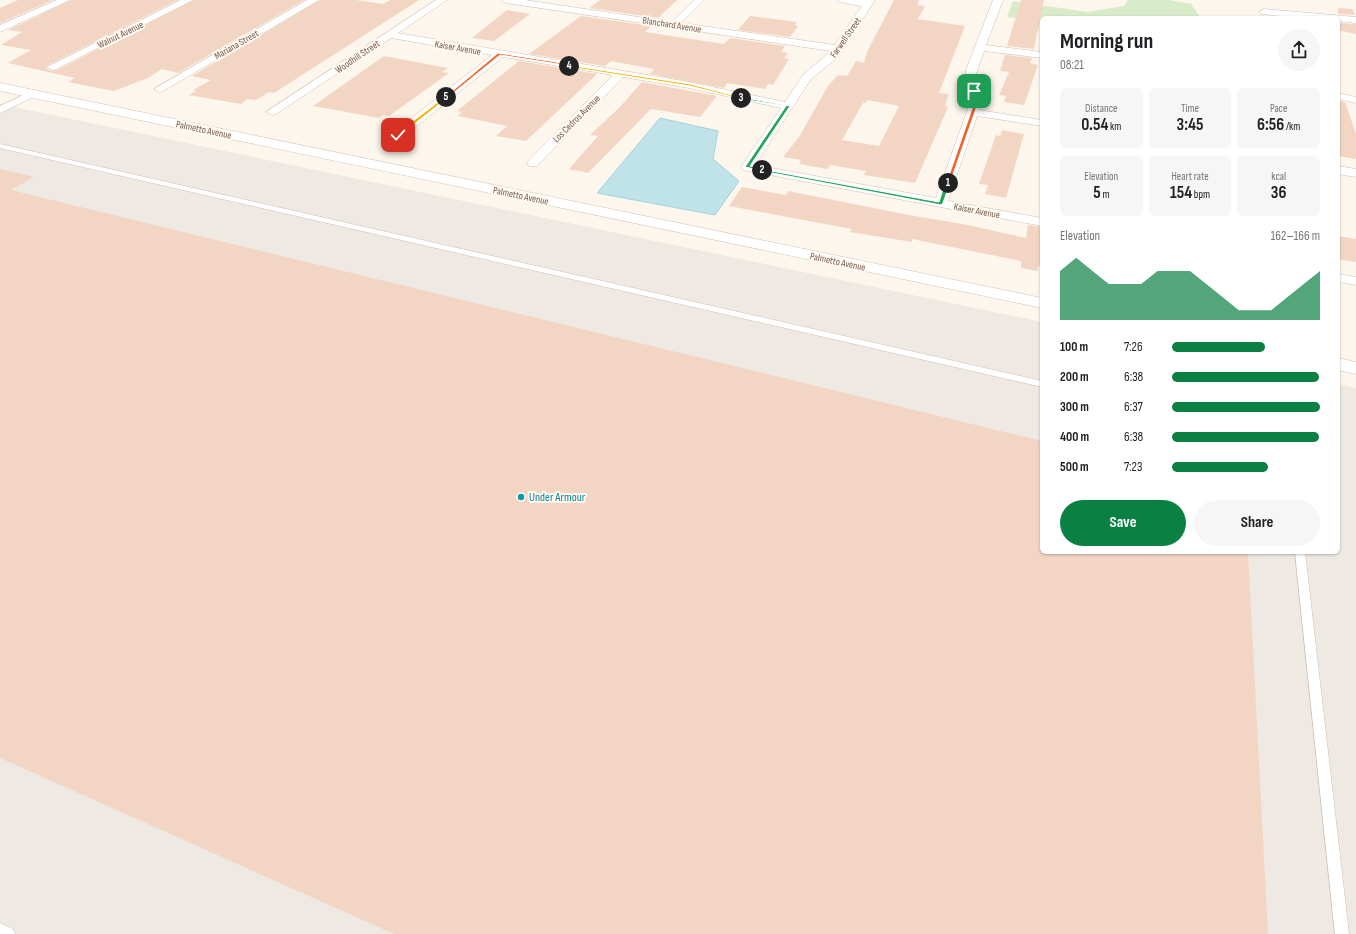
<!DOCTYPE html>
<html lang="en">
<head>
<meta charset="utf-8">
<style>
  body { margin:0; font-family:"Sofia Sans Condensed",sans-serif; background:#f6f6f6; color:#202124; height:100vh; display:flex; flex-direction:column; font-size:15px; white-space:nowrap }
  * { box-sizing:border-box; margin:0 }
  p { font-size:13px; color:#757577 }
  .icon { flex:none; width:22px; height:22px; fill:none; stroke:currentColor; stroke-width:2; stroke-linecap:round; stroke-linejoin:round }
  .map { position:relative; flex:1; overflow:hidden }
  .details { position:absolute; left:1040px; top:16px; width:300px; height:538px; display:flex; flex-direction:column; background:#fff; border-radius:6px; box-shadow:0 1px 3px #0004 }
  .details>* { flex:none }
  .pin { position:absolute; display:grid; place-items:center; width:34px; height:34px; color:#fff; margin:-17px; border-radius:8px; box-shadow:0 2px 6px #0006 }
  .km { position:absolute; width:20px; height:20px; margin:-10px; border-radius:50%; background:#222; color:#fff; font-size:11px; line-height:20px; text-align:center }
  .round { display:grid; place-items:center; flex:none; width:42px; height:42px; border-radius:21px; background:#f6f6f6 }
  .overview { display:flex; align-items:center; justify-content:space-between; height:68px; padding:0 20px }
  h1 { font-size:22px; font-weight:700; line-height:30px }
  .figures { display:grid; grid-template-columns:repeat(3,1fr); gap:6px; height:68px; padding:4px 20px }
  .figures div { display:grid; align-content:center; border-radius:6px; background:#f6f6f6; text-align:center }
  .figures b { font-size:17px; font-weight:700 }
  .figures small { font-size:11px; font-weight:400 }
  .figures p { font-size:11px }
  .chart { height:112px; padding:8px 20px }
  .chart p { display:flex; justify-content:space-between }
  .chart svg { width:100%; height:72px; margin-top:4px; fill:#0b8043; opacity:.7 }
  .cta { display:flex; gap:8px; margin-top:auto; padding:8px 20px }
  .cta a { flex:1; height:46px; border-radius:24px; background:#0b8043; color:#fff; font-size:16px; font-weight:700; line-height:46px; text-align:center }
  .cta a+a { background:#f6f6f6; color:#202124 }
  ul { padding:0 20px; list-style:none; font-size:13px }
  li { display:grid; grid-template-columns:64px 48px 1fr; align-items:center; height:30px }
  li i { height:10px; border-radius:5px; background:#0b8043 }
  .map>svg:first-child { display:block }
  .industrial { fill:#efe9e4 }
  .green { fill:#d8ecc9 }
  .water { fill:#bfe3e8; stroke:#a5d3da }
  .building { fill:#f3d5c3; fill-rule:evenodd }
  .lines { fill:none; stroke-linecap:round; stroke-linejoin:round }
  .lane-casing { stroke:#d1beb0; stroke-width:1 }
  .street-casing { stroke:#d1beb0; stroke-width:1 }
  .secondary-casing { stroke:#d6c0b0; stroke-width:1 }
  .lane { fill:#fff; fill-rule:evenodd }
  .street { fill:#fff; fill-rule:evenodd }
  .secondary { fill:#fff; fill-rule:evenodd }
  .split-1 { fill:#f0652b; stroke:#fff }
  .split-2 { fill:#22a559; stroke:#fff }
  .split-3 { fill:#22a559; stroke:#fff }
  .split-4 { fill:#f5b400; stroke:#fff }
  .split-5 { fill:#f0652b; stroke:#fff }
  .split-6 { fill:#f5b400; stroke:#fff }
  .culture-dot { fill:#0f9aa8; stroke:#fffaf3; stroke-width:1.5 }
  .labels { text-anchor:middle; stroke-width:4; stroke-linejoin:round; paint-order:stroke }
  .far-street-label { font-size:10px; fill:#7a5c4d; stroke:#fffaf3 }
  .culture-label { font-size:12px; fill:#0d838f; stroke:#fffaf3; text-anchor:start }
</style>
</head>
<body>
<div class="map">
<svg width="1356" height="934" viewBox="0 0 1356 934">
  <rect width="100%" height="100%" fill="#fdf6ec"/>
  <polygon class="industrial" points="0,104 1042,322 1042,552 1338,552 1338,384 1356,388 1356,934 0,934"/>
  <polygon class="green" points="1128,0 1170,0 1191,4 1201,18 1042,18 1042,22 1007,17 1013,1 1088,12 1124,6"/>
  <polygon class="water" points="660,118 718,131 713,159 739,181 715,215 597,193"/>
  <g class="building">
    <polygon points="18,0 53,0 0,23 0,8"/>
    <polygon points="71,0 178,0 46,66 46,68 51,71 57,70 194,0 304,0 178,73 162,69 148,78 114,91 68,82 75,78 8,63 31,50 1,45 22,32 8,30"/>
    <polygon points="320,0 356,0 383,4 390,0 419,0 274,93 269,92 256,100 247,99 241,104 189,95 196,91 193,90 211,80 192,76"/>
    <polygon points="600,0 677,0 658,18 590,8"/>
    <path d="M 894,0 L 919,0 L 917,5 L 925,6 L 918,19 L 965,26 L 939,93 L 949,94 L 945,106 L 948,107 L 915,183 L 864,175 L 866,171 L 830,165 L 827,169 L 799,164 L 801,160 L 783,157 L 799,137 L 828,86 L 838,75 L 847,76 L 856,61 L 864,63 L 867,52 ZM 868,100 L 899,106 L 879,146 L 842,140 L 863,103 L 865,103 Z"/>
    <polygon points="1021,0 1044,0 1034,49 1007,46"/>
    <polygon points="1338,8 1352,9 1355,15 1338,14"/>
    <polygon points="507,10 530,14 494,41 472,38"/>
    <polygon points="581,16 651,26 645,32 724,44 730,38 785,46 781,52 788,53 784,58 789,59 773,85 768,84 765,89 727,83 724,88 650,74 654,69 611,61 605,66 529,54"/>
    <polygon points="750,16 797,22 795,25 798,26 790,37 738,30"/>
    <polygon points="1338,23 1356,24 1356,34 1338,30"/>
    <polygon points="1005,55 1032,58 1030,63 1038,65 1024,105 1004,102 1006,96 999,95 1009,72 1000,71"/>
    <polygon points="384,56 448,68 442,72 449,73 389,116 383,115 379,118 313,106"/>
    <polygon points="519,61 597,74 526,141 496,136 507,126 458,116 462,112 457,111"/>
    <polygon points="642,82 717,96 700,117 651,109 588,173 569,169 598,136 590,135 619,108"/>
    <polygon points="1338,101 1345,102 1356,134 1356,159 1338,156"/>
    <polygon points="1002,130 1024,134 1006,198 985,194 988,185 979,184 996,135 1000,136"/>
    <polygon points="0,169 34,177 11,190 1042,441 1042,552 1248,552 1268,934 394,934 0,758"/>
    <polygon points="742,187 786,195 788,191 909,215 968,225 1026,238 1028,225 1042,227 1042,264 1038,267 1037,271 1021,268 1021,261 912,239 912,242 850,232 852,229 729,206"/>
    <polygon points="1338,236 1356,239 1356,262 1338,259"/>
  </g>
  <g class="lines">
    <g class="lane-casing">
      <g id="lane">
        <polygon points="0,144 1042,381 1042,387 0,148"/>
        <polygon points="1295,552 1305,552 1349,934 1335,934"/>
        <polygon points="0,923 13,929 15,934 0,934"/>
      </g>
    </g>
    <g class="street-casing">
      <g id="street">
        <polygon points="57,0 70,0 0,32 0,25"/>
        <polygon points="181,0 193,0 56,69 52,70 47,67"/>
        <polygon points="307,0 319,0 163,91 159,92 154,89"/>
        <polygon points="436,0 447,0 398,33 689,82 785,102 803,75 831,51 506,3 501,0 525,0 672,22 694,0 704,0 681,23 835,45 862,6 840,2 838,0 875,0 837,58 811,79 755,165 936,198 970,103 965,79 966,70 993,0 1003,0 986,45 1042,52 1042,58 984,51 976,74 982,99 979,110 1042,120 1042,126 977,116 948,201 1042,218 1042,226 743,170 741,167 781,108 689,88 623,77 537,166 529,166 527,163 529,160 613,75 503,57 402,138 394,138 392,135 394,132 492,55 391,38 276,114 272,115 266,112"/>
        <polygon points="1264,9 1356,17 1356,23 1338,21 1338,18 1302,18 1261,14 1259,12"/>
        <polygon points="32,91 36,92 38,94 36,96 0,113 0,106"/>
        <polygon points="1338,93 1356,97 1356,103 1338,99"/>
        <polygon points="1338,166 1356,169 1356,177 1338,174"/>
        <polygon points="1338,274 1356,277 1356,285 1338,282"/>
      </g>
    </g>
    <g class="secondary-casing">
      <g id="secondary">
        <polygon points="0,83 1042,298 1042,308 0,91"/>
        <polygon points="1338,358 1356,362 1356,374 1338,370"/>
      </g>
    </g>
    <use href="#lane" class="lane"/>
    <use href="#street" class="street"/>
    <use href="#secondary" class="secondary"/>
  </g>
  <polygon class="split-1" points="972,90 976,91 978,103 950,183 946,184 974,103"/>
  <polygon class="split-2" points="761,169 939,202 945,183 950,183 943,203 941,205 762,171"/>
  <polygon class="split-3" points="740,97 790,106 750,166 764,169 764,171 745,167 786,106 741,99"/>
  <polygon class="split-4" points="568,65 690,84 743,98 741,99 690,86 569,67"/>
  <polygon class="split-5" points="498,53 569,64 571,66 500,55 447,98 444,98"/>
  <polygon class="split-6" points="446,96 447,98 399,136 396,136 396,134"/>
  <circle class="culture-dot" cx="521" cy="497" r="4"/>
  <g class="labels">
    <g class="far-street-label">
      <text transform="translate(672 24) rotate(9)" y="4">Blanchard Avenue</text>
      <text transform="translate(120 34) rotate(-26)" y="4">Walnut Avenue</text>
      <text transform="translate(845 37) rotate(-55)" y="4">Farwell Street</text>
      <text transform="translate(236 44) rotate(-30)" y="4">Mariana Street</text>
      <text transform="translate(458 47) rotate(10)" y="4">Kaiser Avenue</text>
      <text transform="translate(357 56) rotate(-34)" y="4">Woodhill Street</text>
      <text transform="translate(576 118) rotate(-45)" y="4">Los Cedros Avenue</text>
      <text transform="translate(204 129) rotate(12)" y="4">Palmetto Avenue</text>
      <text transform="translate(521 195) rotate(12)" y="4">Palmetto Avenue</text>
      <text transform="translate(977 210) rotate(11)" y="4">Kaiser Avenue</text>
      <text transform="translate(838 261) rotate(12)" y="4">Palmetto Avenue</text>
    </g>
    <g class="culture-label">
      <text x="529" y="501">Under Armour</text>
    </g>
  </g>
</svg>
<div class="pin" style="left:974px;top:91px;background:#1e9e55"><svg class="icon" aria-label="arrive" viewBox="0 0 24 24"><path d="M6 21V4h12l-3 4 3 4H6"/></svg></div>
<div class="pin" style="left:398px;top:135px;background:#d93025"><svg class="icon" aria-label="check" viewBox="0 0 24 24"><path d="M5 12l5 5 9-10"/></svg></div>
<b class="km" style="left:948px;top:183px">1</b>
<b class="km" style="left:762px;top:170px">2</b>
<b class="km" style="left:741px;top:98px">3</b>
<b class="km" style="left:569px;top:66px">4</b>
<b class="km" style="left:446px;top:97px">5</b>
<section class="details">
<div class="overview"><div><h1>Morning run</h1><p>08:21</p></div><a class="round"><svg class="icon" aria-label="share" viewBox="0 0 24 24"><path d="M12 15V3M7 8l5-5 5 5M5 13v7h14v-7"/></svg></a></div>
<div class="figures">
<div><p>Distance</p><b>0.54<small> km</small></b></div>
<div><p>Time</p><b>3:45</b></div>
<div><p>Pace</p><b>6:56<small> /km</small></b></div>
</div>
<div class="figures">
<div><p>Elevation</p><b>5<small> m</small></b></div>
<div><p>Heart rate</p><b>154<small> bpm</small></b></div>
<div><p>kcal</p><b>36</b></div>
</div>
<div class="chart"><p><span>Elevation</span>162–166 m</p>
<svg viewBox="0 0 160 44" preserveAspectRatio="none"><path d="M0 44V14L10 6L20 14L30 22L40 22L50 22L60 14L70 14L80 14L90 22L100 30L110 38L120 38L130 38L140 30L150 22L160 14V44z"/></svg>
</div>
<ul>
<li><b>100 m</b>7:26<i style="width:63%"></i></li>
<li><b>200 m</b>6:38<i style="width:99%"></i></li>
<li><b>300 m</b>6:37<i style="width:100%"></i></li>
<li><b>400 m</b>6:38<i style="width:99%"></i></li>
<li><b>500 m</b>7:23<i style="width:65%"></i></li>
</ul>
<div class="cta"><a>Save</a><a>Share</a></div>
</section>
</div>
</body>
</html>
